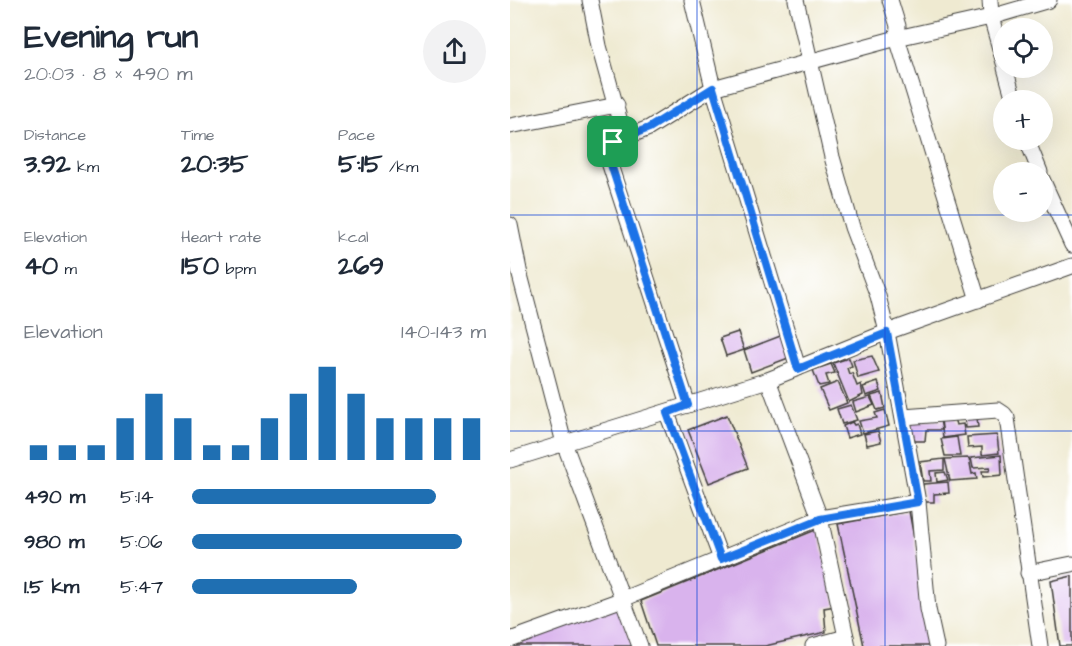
<!DOCTYPE html>
<html lang="en">
<head>
<meta charset="utf-8">
<style>
  body { margin:0; font-family:"Architects Daughter",sans-serif; background:#f2f2f3; color:#1f2937; height:100vh; display:flex; flex-direction:column; font-size:22px; white-space:nowrap }
  * { box-sizing:border-box; margin:0 }
  p { font-size:20px; color:#747a83 }
  .icon { flex:none; width:33px; height:33px; fill:none; stroke:currentColor; stroke-width:2; stroke-linecap:round; stroke-linejoin:round }
  .map { position:relative; flex:1; overflow:hidden }
  .drawer { display:flex; flex-direction:column; background:#fff; width:510px }
  .drawer>* { flex:none }
  .controls { position:absolute; left:483px; top:18px; display:grid; gap:12px }
  .controls a { display:grid; place-items:center; width:60px; height:60px; border-radius:50%; background:#fff; box-shadow:0 6px 24px #0002; font-size:30px }
  .pin { position:absolute; display:grid; place-items:center; width:51px; height:51px; color:#fff; margin:-26px; border-radius:12px; box-shadow:0 3px 9px #0006 }
  .round { display:grid; place-items:center; flex:none; width:63px; height:63px; border-radius:32px; background:#f2f2f3 }
  .headline { display:flex; align-items:center; justify-content:space-between; height:102px; padding:0 24px }
  h1 { font-size:33px; font-weight:800; line-height:45px }
  .metrics { display:grid; grid-template-columns:repeat(3,1fr); gap:9px; height:102px; padding:6px 24px }
  .metrics div { display:grid; align-content:center }
  .metrics b { font-size:26px; font-weight:800 }
  .metrics small { font-size:16px; font-weight:400 }
  .metrics p { font-size:16px }
  .chart { height:168px; padding:12px 24px }
  .chart p { display:flex; justify-content:space-between }
  .chart svg { width:100%; height:108px; margin-top:6px; stroke:#1f6fb2; stroke-width:6 }
  ul { padding:0 24px; list-style:none; font-size:20px }
  li { display:grid; grid-template-columns:96px 72px 1fr; align-items:center; height:45px }
  li i { height:15px; border-radius:8px; background:#1f6fb2 }
  main { display:flex; flex:1; min-height:0 }
  .map>svg:first-child { display:block }
  .building { fill:#d9b3ed }
  .lines { fill:none; stroke-linecap:round; stroke-linejoin:round }
  .minor-casing { stroke:#3c3b37; stroke-width:17 }
  .minor { stroke:#fff; stroke-width:15 }
  .route-casing { stroke:#fff; stroke-width:12 }
  .route { stroke:#1a73e8; stroke-width:8 }
  .grid { fill:none; stroke:#1d4ed8; stroke-width:1.5; stroke-opacity:0.55 }
</style>
</head>
<body>
<main>
<section class="drawer">
<div class="headline"><div><h1>Evening run</h1><p>20:03 · 8 × 490 m</p></div><a class="round"><svg class="icon" aria-label="share" viewBox="0 0 24 24"><path d="M12 15V3M7 8l5-5 5 5M5 13v7h14v-7"/></svg></a></div>
<div class="metrics">
<div><p>Distance</p><b>3.92<small> km</small></b></div>
<div><p>Time</p><b>20:35</b></div>
<div><p>Pace</p><b>5:15<small> /km</small></b></div>
</div>
<div class="metrics">
<div><p>Elevation</p><b>40<small> m</small></b></div>
<div><p>Heart rate</p><b>150<small> bpm</small></b></div>
<div><p>kcal</p><b>269</b></div>
</div>
<div class="chart"><p><span>Elevation</span>140–143 m</p>
<svg viewBox="0 0 160 44" preserveAspectRatio="none"><path d="M5 44V38M15 44V38M25 44V38M35 44V27M45 44V17M55 44V27M65 44V38M75 44V38M85 44V27M95 44V17M105 44V6M115 44V17M125 44V27M135 44V27M145 44V27M155 44V27"/></svg>
</div>
<ul>
<li><b>490 m</b>5:14<i style="width:83%"></i></li>
<li><b>980 m</b>5:06<i style="width:92%"></i></li>
<li><b>1.5 km</b>5:47<i style="width:56%"></i></li>
</ul>
</section>
<div class="map">
<svg width="562" height="646" viewBox="0 0 562 646">
  <rect width="100%" height="100%" fill="#fff"/>
  <filter id="ink" filterUnits="userSpaceOnUse"><feTurbulence type="fractalNoise" baseFrequency=".0167" numOctaves="2"/><feDisplacementMap in="SourceGraphic" scale="12" xChannelSelector="R" yChannelSelector="G"/><feConvolveMatrix kernelMatrix="1 2 1 2 8 2 1 2 1" color-interpolation-filters="sRGB"/></filter>
  <filter id="wash" filterUnits="userSpaceOnUse"><feTurbulence type="fractalNoise" baseFrequency=".008" numOctaves="4" result="noise"/><feDisplacementMap in="SourceGraphic" scale="24" xChannelSelector="R" yChannelSelector="G"/><feGaussianBlur stdDeviation="1.35" result="paint"/><feColorMatrix in="noise" values="0 0 0 0 0 0 0 0 0 0 0 0 0 0 0 0 0 1.4 0 .05"/><feComposite in="paint" operator="in"/></filter>
  <g filter="url(#wash)">
    <rect width="100%" height="100%" fill="#efead1"/>
    <g id="blocks">
      <g class="building">
        <polygon points="228,332 234,350 216,356 210,338"/>
        <polygon points="273,335 281,357 241,372 234,350"/>
        <polygon points="362,356 369,372 348,378 343,360"/>
        <polygon points="339,358 342,366 337,368 339,374 342,373 347,386 351,384 353,395 339,402 323,363"/>
        <polygon points="321,364 325,373 316,375 319,384 309,386 303,370"/>
        <polygon points="328,382 337,403 319,410 310,389"/>
        <polygon points="368,382 371,391 356,396 353,387"/>
        <polygon points="372,393 375,408 367,410 361,396"/>
        <polygon points="360,397 364,405 346,412 343,402"/>
        <polygon points="341,405 347,420 332,424 327,409"/>
        <polygon points="375,410 379,426 353,433 349,421 367,418 365,413"/>
        <polygon points="217,415 238,468 199,483 178,430"/>
        <polygon points="467,417 468,427 456,428 455,418"/>
        <polygon points="444,418 446,425 453,424 455,435 433,438 431,419"/>
        <polygon points="430,420 432,430 416,430 415,441 402,441 401,421"/>
        <polygon points="342,422 344,425 347,424 350,434 337,438 333,426"/>
        <polygon points="368,431 371,442 357,445 354,434"/>
        <polygon points="487,435 489,453 472,455 472,447 458,448 457,437"/>
        <polygon points="447,437 450,456 435,456 431,439"/>
        <polygon points="491,455 492,475 473,477 472,471 479,471 480,467 463,468 461,458"/>
        <polygon points="459,458 462,474 466,473 467,479 440,481 435,459"/>
        <polygon points="434,459 434,470 420,471 421,481 413,481 410,462"/>
        <polygon points="435,472 438,480 427,482 426,473"/>
        <polygon points="438,482 439,493 424,494 424,502 414,502 413,484"/>
        <polygon points="399,511 424,646 354,646 328,524"/>
        <polygon points="308,529 326,606 314,608 316,632 255,646 146,646 131,601"/>
        <polygon points="562,576 562,646 550,646 541,581"/>
        <polygon points="107,603 124,646 0,646"/>
      </g>
    </g>
  </g>
  <g filter="url(#ink)">
    <use href="#blocks" fill-opacity="0" stroke="#3c3b37" stroke-width="1.5"/>
    <g class="lines">
      <g class="minor-casing">
        <g id="minor">
          <path d="M 80,0 L 89,46 L 112,129 C 109,141 95,144 98,159 L 178,405"/>
          <polyline points="182,0 203,88 288,368"/>
          <polyline points="286,0 322,157 342,227 368,296 377,332 408,502 418,609 426,646"/>
          <polyline points="380,0 388,26 387,38 468,300"/>
          <polyline points="480,0 481,17 494,63"/>
          <polyline points="495,68 504,100"/>
          <polyline points="0,126 107,105"/>
          <polyline points="517,140 530,172"/>
          <polyline points="103,142 139,128 203,88 387,38 481,17 539,0"/>
          <polyline points="532,179 562,245"/>
          <polyline points="0,225 10,275 54,443 130,646"/>
          <polyline points="258,380 310,518 338,646"/>
          <polyline points="157,413 211,559"/>
          <polyline points="393,417 488,410 494,414 497,418 530,646"/>
          <polyline points="0,460 258,380 377,332 562,266"/>
          <polyline points="518,573 562,564"/>
          <polyline points="0,640 113,599 310,518 408,502"/>
          <polyline points="303,646 336,637"/>
        </g>
      </g>
      <use href="#minor" class="minor"/>
    </g>
  </g>
  <g class="lines" filter="url(#ink)">
    <g class="route-casing">
      <polygon id="route" points="203,88 288,369 377,333 408,502 310,519 211,559 157,413 178,405 97,152 103,142 139,128"/>
    </g>
    <use href="#route" class="route"/>
  </g>
  <path class="grid" d="M 187,0 L 187,646M 375,0 L 375,646M 0,215 L 562,215M 0,431 L 562,431"/>
</svg>
<div class="controls">
<a><svg class="icon" aria-label="locate" viewBox="0 0 24 24"><circle cx="12" cy="12" r="6"/><path d="M12 2v4M12 18v4M2 12h4M18 12h4"/></svg></a>
<a>+</a>
<a>−</a>
</div>
<div class="pin" style="left:103px;top:142px;background:#1e9e55"><svg class="icon" aria-label="arrive" viewBox="0 0 24 24"><path d="M6 21V4h12l-3 4 3 4H6"/></svg></div>
</div>
</main>
</body>
</html>
